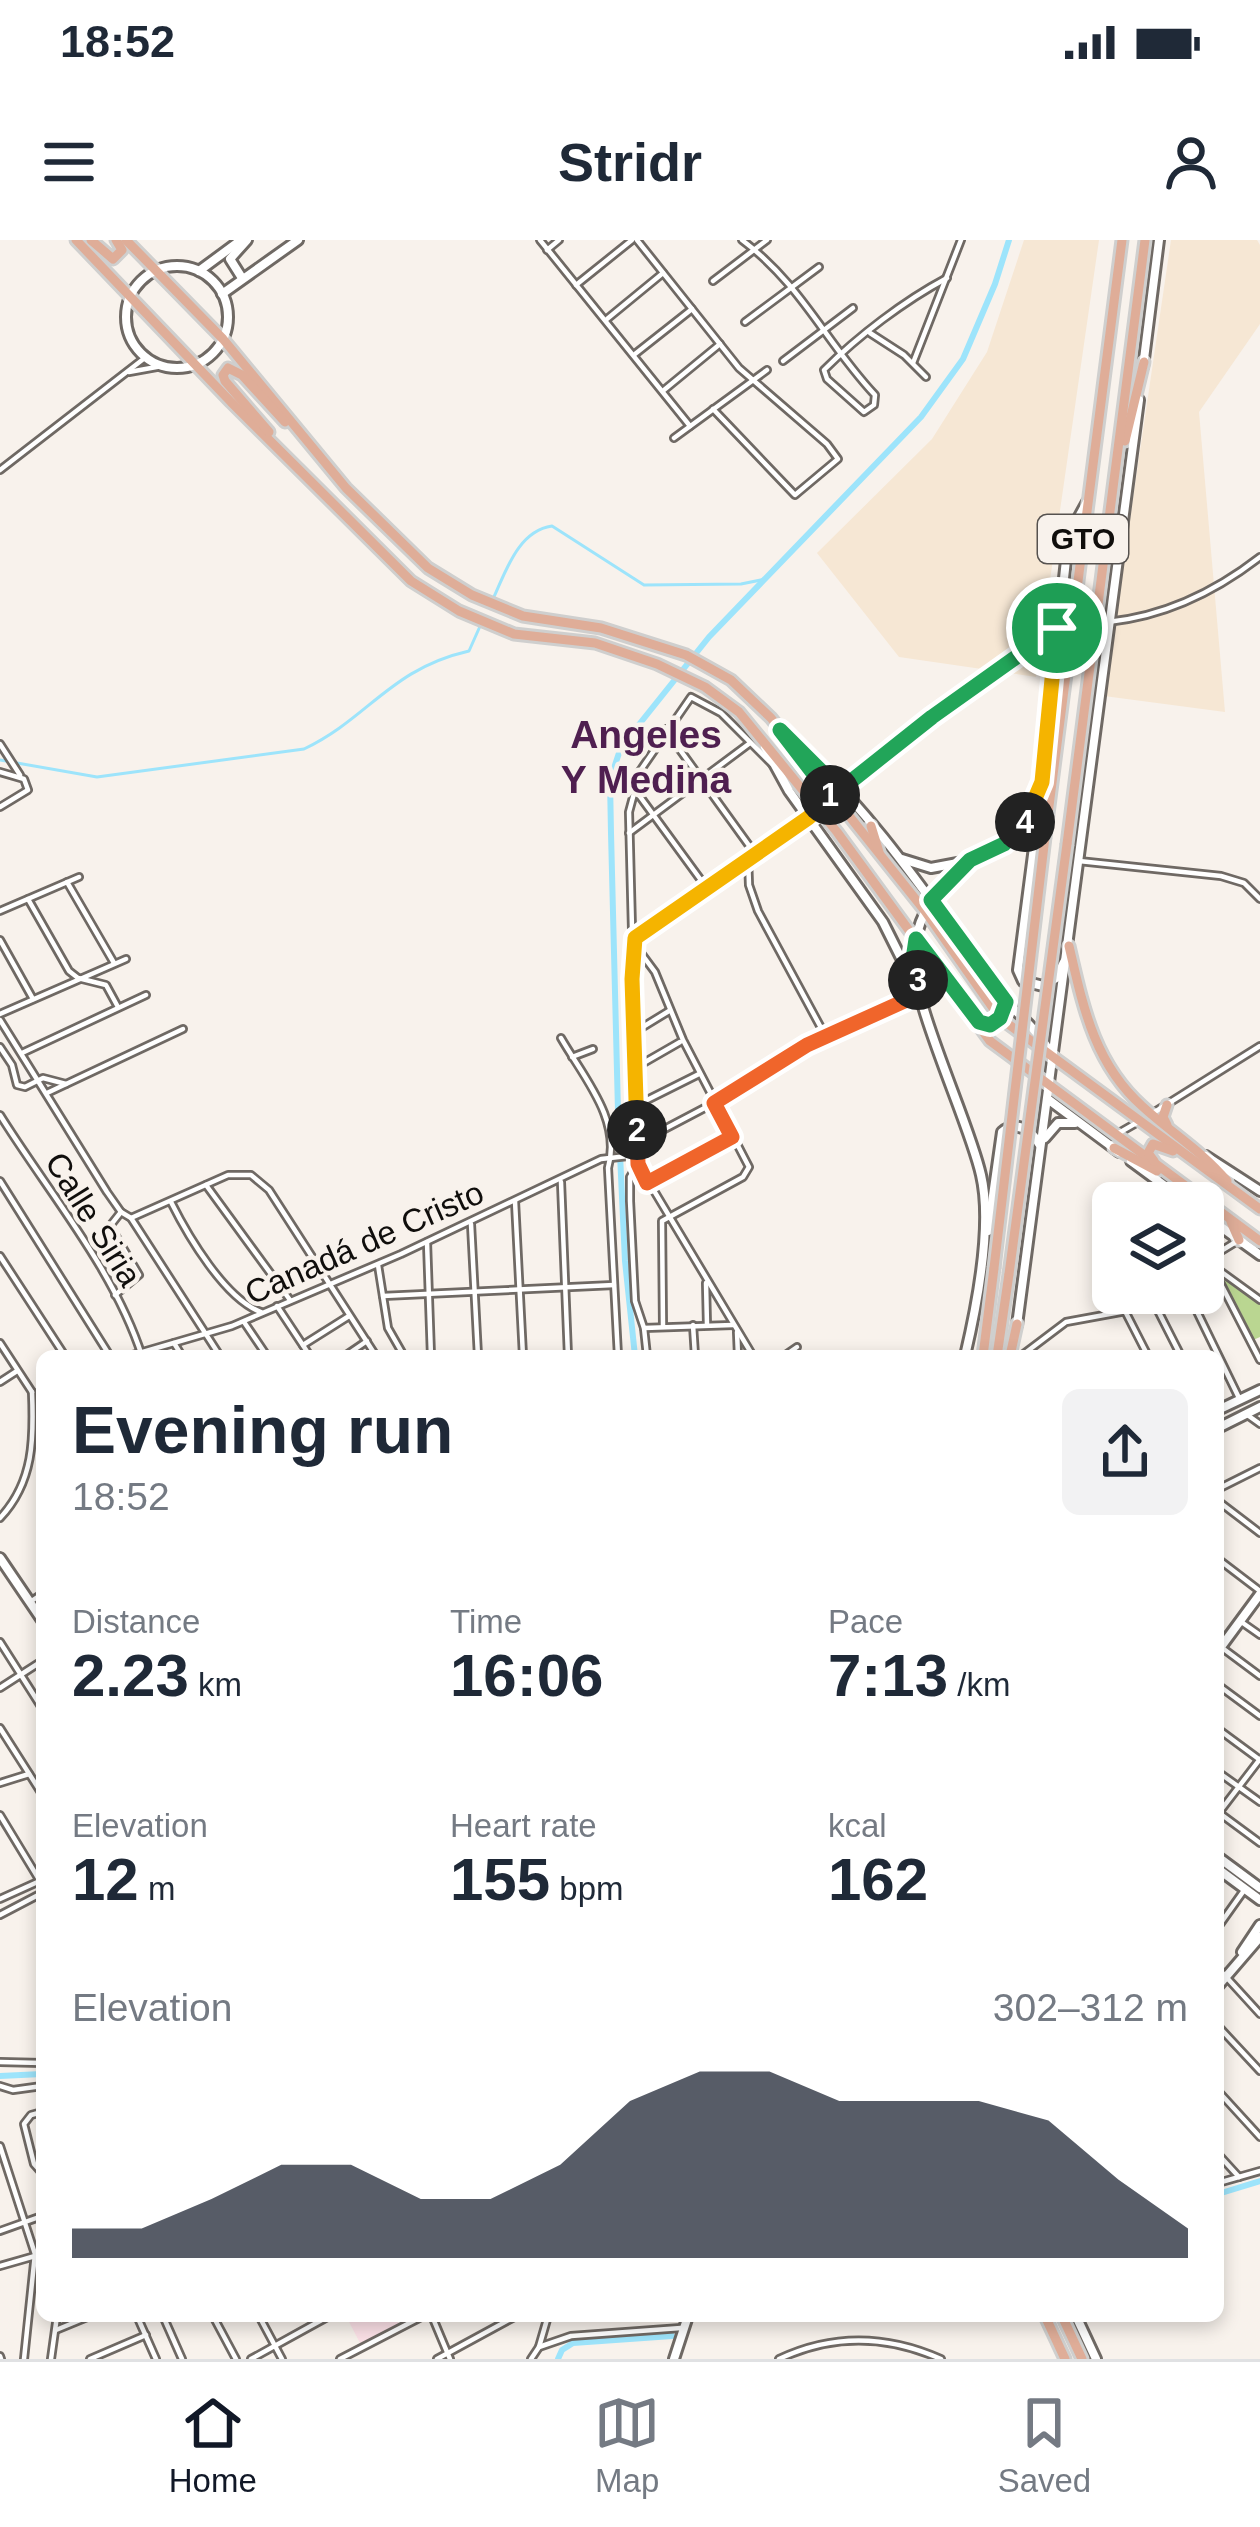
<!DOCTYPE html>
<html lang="en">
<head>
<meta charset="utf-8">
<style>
  body { margin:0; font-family:Arial,sans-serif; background:#f2f2f3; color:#1f2937; height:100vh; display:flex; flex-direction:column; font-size:45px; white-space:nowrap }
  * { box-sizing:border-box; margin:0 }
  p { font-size:39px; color:#747a83 }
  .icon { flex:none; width:66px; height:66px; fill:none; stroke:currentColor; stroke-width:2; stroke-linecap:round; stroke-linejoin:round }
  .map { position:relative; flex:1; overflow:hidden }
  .details { position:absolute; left:36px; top:1110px; width:1188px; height:972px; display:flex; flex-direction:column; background:#fff; border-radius:18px; box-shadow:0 6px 18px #0003 }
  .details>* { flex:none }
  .buttons { position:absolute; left:1092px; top:942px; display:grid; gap:24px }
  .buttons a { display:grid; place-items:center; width:132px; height:132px; border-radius:18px; background:#fff; box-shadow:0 6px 18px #0003; font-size:60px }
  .pin { position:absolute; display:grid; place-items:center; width:102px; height:102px; color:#fff; margin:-51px; border:6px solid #fff; border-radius:50%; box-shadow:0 3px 12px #0007 }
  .km { position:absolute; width:60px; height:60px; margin:-30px; border-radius:50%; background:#222; color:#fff; font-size:33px; line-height:60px; text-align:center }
  .round { display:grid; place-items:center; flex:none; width:126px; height:126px; border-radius:18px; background:#f2f2f3 }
  .overview { display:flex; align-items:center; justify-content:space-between; height:204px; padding:0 36px }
  h1 { font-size:66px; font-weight:700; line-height:90px }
  .figures { display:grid; grid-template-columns:repeat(3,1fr); gap:18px; height:204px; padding:12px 36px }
  .figures div { display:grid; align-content:center }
  .figures b { font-size:60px; font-weight:700 }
  .figures small { font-size:33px; font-weight:400 }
  .figures p { font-size:33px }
  .chart { height:336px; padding:24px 36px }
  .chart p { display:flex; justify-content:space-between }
  .chart svg { width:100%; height:216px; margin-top:12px; fill:#111827; opacity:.7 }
  .status { display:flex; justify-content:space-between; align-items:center; height:84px; padding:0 60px; background:#fff; direction:ltr }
  .status svg { height:33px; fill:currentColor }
  header { display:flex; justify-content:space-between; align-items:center; height:156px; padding:0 36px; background:#fff; font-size:54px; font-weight:700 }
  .tabs { display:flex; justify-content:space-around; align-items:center; height:168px; border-top:3px solid #e0e1e3; background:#fff; font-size:33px; color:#747a83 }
  .tabs a { display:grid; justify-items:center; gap:6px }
  .tabs .selected { color:#111827 }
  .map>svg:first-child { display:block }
  .industrial { fill:#f6e7d4 }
  .education { fill:#fce1e7 }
  .green { fill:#bad691 }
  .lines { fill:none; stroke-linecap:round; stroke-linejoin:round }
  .stream { stroke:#9de4fb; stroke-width:3 }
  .canal { stroke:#9de4fb; stroke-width:6 }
  .street-casing { stroke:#6f6964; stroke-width:10 }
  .secondary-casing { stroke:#6f6964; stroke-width:14 }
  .primary-casing { stroke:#cfcfce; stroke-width:15 }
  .street { stroke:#fff; stroke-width:4.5 }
  .secondary { stroke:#fff; stroke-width:8 }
  .primary { stroke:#dfad98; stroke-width:9 }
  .primary-bridge-casing { stroke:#cfcfce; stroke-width:15; stroke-linecap:butt }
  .primary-bridge { stroke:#dfad98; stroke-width:9 }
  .split-1-casing { stroke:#fff; stroke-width:24 }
  .split-2-casing { stroke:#fff; stroke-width:24 }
  .split-3-casing { stroke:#fff; stroke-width:24 }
  .split-4-casing { stroke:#fff; stroke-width:24 }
  .split-5-casing { stroke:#fff; stroke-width:24 }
  .split-1 { stroke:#22a559; stroke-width:15 }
  .split-2 { stroke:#f5b400; stroke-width:15 }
  .split-3 { stroke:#f0652b; stroke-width:15 }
  .split-4 { stroke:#22a559; stroke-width:15 }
  .split-5 { stroke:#f5b400; stroke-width:15 }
  .labels { text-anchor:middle; stroke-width:9; stroke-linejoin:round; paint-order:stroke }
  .shield { fill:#f8f2ec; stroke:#56524f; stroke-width:3 }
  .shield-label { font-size:30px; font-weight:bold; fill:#100e0c }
  .street-label { font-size:33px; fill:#100e0c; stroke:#f8f2ec }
  .quarter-label { font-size:39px; font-weight:bold; fill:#4f1f50; stroke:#f8f2ec }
</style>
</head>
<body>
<div class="status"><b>18:52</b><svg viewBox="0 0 49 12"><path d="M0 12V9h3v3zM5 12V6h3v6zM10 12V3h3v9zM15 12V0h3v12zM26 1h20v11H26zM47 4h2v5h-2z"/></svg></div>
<header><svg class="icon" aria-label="menu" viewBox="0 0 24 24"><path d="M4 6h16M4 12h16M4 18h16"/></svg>Stridr<svg class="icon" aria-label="person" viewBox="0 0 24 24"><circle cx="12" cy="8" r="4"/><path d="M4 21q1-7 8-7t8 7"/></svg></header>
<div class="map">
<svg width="1260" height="2119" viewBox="0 0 1260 2119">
  <rect width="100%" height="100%" fill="#f8f2ec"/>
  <g class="industrial">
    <polygon points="1024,0 1099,0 1036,437 899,417 817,313 932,199 987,112"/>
    <polygon points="1171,0 1257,0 1260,5 1260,84 1199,172 1225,472 1104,456"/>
  </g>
  <polygon class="education" points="346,2076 396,2076 399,2084 361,2105"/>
  <polygon class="green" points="1223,1038 1260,1065 1260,1097 1253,1100 1219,1040"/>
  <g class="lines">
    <g class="stream">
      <path d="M 493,359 C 506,331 518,291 552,286 L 644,345 L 741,344 L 766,339"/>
      <path d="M 0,520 L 97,537 L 304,509 C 369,478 390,429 469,411 L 481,384"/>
    </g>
    <g class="canal">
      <polyline points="635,1116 625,1021 618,871 611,593 610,540 621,507 709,397 921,177 963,119 995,44 1009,0"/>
      <polyline points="0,1836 42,1834"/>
      <polyline points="1218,1954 1260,1941"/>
      <polyline points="558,2119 562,2110 573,2103 672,2096"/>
    </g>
    <g class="street-casing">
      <g id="street">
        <polyline points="540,0 690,186"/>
        <polyline points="637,0 739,128 827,204 838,219 795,255 713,169"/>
        <path d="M 742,0 C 802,45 826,103 875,155 L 874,165 L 864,172 L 827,139 L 824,130 C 858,96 904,61 947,38"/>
        <polyline points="547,10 559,0"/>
        <polyline points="713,41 767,0"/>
        <polyline points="576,45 632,0"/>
        <polyline points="607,79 663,33"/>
        <polyline points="745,82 819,27"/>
        <polyline points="870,93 904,115 926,137"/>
        <polyline points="635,114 692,69"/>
        <polyline points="783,121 853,68"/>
        <polyline points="913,123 961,0"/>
        <polyline points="129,132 162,126"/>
        <polyline points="664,150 720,104"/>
        <polyline points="674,198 767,130"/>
        <polyline points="0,230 146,117"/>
        <path d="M 1108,382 C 1166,376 1215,352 1260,317"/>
        <polyline points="665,489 753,611"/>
        <polyline points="0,504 20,535"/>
        <polyline points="0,532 24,539 28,550 0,567"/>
        <polyline points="633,547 706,647"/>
        <polyline points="843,547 932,477 1056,389"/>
        <polyline points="629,593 750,503"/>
        <polyline points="748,617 749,645 758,671 826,797"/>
        <polyline points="1079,621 1221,636 1244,643 1260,659"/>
        <polyline points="67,642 114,723"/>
        <polyline points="28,659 69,731 78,738 106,745 118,767"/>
        <polyline points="0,671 79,637"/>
        <polyline points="635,698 808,579 830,558"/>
        <polyline points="0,700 33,759"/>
        <polyline points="635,705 655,732 683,800 749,927 743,937 662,981 663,1086"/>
        <polyline points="0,774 126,719"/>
        <polyline points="0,780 107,952 121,972 131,978 220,1116"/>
        <polyline points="633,793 669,771"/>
        <path d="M 561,798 C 584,838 622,880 608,928 L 618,1116"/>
        <polyline points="0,807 12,825 17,845 25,847 43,838 66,844"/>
        <polyline points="22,813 146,755"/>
        <polyline points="572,817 593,809"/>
        <polyline points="633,829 680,802"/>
        <polyline points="47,853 183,789"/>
        <polyline points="635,866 699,834"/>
        <polyline points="1153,873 1260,806"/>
        <path d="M 0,875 C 48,952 114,1029 142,1116"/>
        <polyline points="1117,894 1138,882"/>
        <polyline points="638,903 714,863 807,805 918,755"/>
        <polyline points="638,924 630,937 630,961 635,1061 644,1088 647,1116"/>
        <polyline points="0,941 110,1116"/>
        <polyline points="561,942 568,1116"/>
        <polyline points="647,943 732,897"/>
        <polyline points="206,945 290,1060"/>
        <polyline points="515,961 523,1116"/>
        <path d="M 171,962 C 188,996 225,1059 261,1072"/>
        <polyline points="131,978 228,935 251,935 269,950 376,1116"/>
        <polyline points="471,984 478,1116"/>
        <polyline points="427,1002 431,1116"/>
        <polyline points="0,1016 65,1116"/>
        <polyline points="1208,1019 1260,1120"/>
        <polyline points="1203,1022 1239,1000"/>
        <polyline points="378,1025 388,1088 404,1116"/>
        <polyline points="1216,1028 1260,1060"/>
        <polyline points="706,1043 707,1085"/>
        <polyline points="1188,1053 1240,1160"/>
        <polyline points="115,1055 139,1035 110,986 121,972"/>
        <polyline points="383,1056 614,1045"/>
        <polyline points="1151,1057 1181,1116"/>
        <polyline points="277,1066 310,1116"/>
        <polyline points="1126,1073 1148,1116"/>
        <polyline points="244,1082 267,1116"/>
        <polyline points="693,1085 695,1116"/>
        <polyline points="644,1088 733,1085"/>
        <polyline points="737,1092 738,1116"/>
        <polyline points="0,1103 32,1152"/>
        <polyline points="174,1103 182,1116"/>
        <polyline points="303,1105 349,1076"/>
        <polyline points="129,1116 232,1086 401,1014 601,919 637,915"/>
        <polyline points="345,1116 367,1101"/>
        <polyline points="753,1116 638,924 629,572 640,531 691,457 721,473 772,524"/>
        <polyline points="784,1116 797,1107"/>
        <polyline points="1021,1116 1066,1082 1126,1071 1154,1053"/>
        <polyline points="0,1142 17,1131"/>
        <polyline points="1246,1174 1260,1184"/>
        <polyline points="1218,1249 1260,1228"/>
        <polyline points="1218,1261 1260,1293"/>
        <path d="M 0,1278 C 34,1242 34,1198 32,1152"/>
        <polyline points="1218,1319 1260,1351"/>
        <polyline points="30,1362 42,1354"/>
        <polyline points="1240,1381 1260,1395"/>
        <polyline points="0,1402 42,1468"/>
        <polyline points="1221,1407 1260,1436"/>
        <polyline points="1218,1445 1260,1476"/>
        <polyline points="0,1448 42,1421"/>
        <polyline points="0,1488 42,1554"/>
        <polyline points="1218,1489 1260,1520"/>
        <polyline points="1218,1532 1260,1562"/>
        <polyline points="0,1543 29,1534"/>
        <polyline points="1218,1572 1260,1603"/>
        <polyline points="1218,1574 1260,1519"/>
        <polyline points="0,1575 40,1641"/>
        <polyline points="0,1659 42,1640"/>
        <polyline points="0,1675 42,1653"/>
        <polyline points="1218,1687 1245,1649"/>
        <polyline points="1218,1728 1260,1774"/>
        <polyline points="1218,1786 1260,1831"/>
        <polyline points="0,1822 42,1823"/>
        <polyline points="0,1846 13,1850 42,1846"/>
        <polyline points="1218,1851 1260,1897"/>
        <polyline points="42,1872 31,1875 24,1884 34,1924 42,1933"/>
        <polyline points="0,1906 35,2014 24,2119"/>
        <polyline points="1218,1914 1239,1937"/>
        <polyline points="1218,1943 1260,1931"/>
        <polyline points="0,1991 42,1976"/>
        <polyline points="0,2026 35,2016 42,2019"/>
        <polyline points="137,2076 156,2119"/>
        <polyline points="163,2076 182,2119"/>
        <polyline points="213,2076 236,2119"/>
        <polyline points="259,2076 282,2119"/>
        <polyline points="432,2076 450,2119"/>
        <polyline points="56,2090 90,2076"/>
        <polyline points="539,2107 571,2096 681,2088"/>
        <polyline points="0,2116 1,2119"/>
        <polyline points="51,2119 57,2076"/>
        <polyline points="90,2119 146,2095"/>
        <polyline points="251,2119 329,2076"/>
        <polyline points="340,2119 423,2076"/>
        <polyline points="437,2119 516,2076"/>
        <polyline points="531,2119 539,2107 548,2076"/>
        <path d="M 779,2119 C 834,2093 887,2095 941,2119"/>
      </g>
    </g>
    <g class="secondary-casing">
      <g id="secondary">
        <circle cx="177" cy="77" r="51"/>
        <polyline points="199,31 241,0"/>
        <polyline points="242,38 230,19 247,0"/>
        <polyline points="222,54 298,0"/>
        <polyline points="1143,127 1159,0"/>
        <polyline points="765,507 789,551 883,682 916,748"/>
        <path d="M 799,507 C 874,574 932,663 992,744 C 1010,769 1037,787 1051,814"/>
        <polyline points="1040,561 1018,730 1023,741 1043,746 1056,738 1064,722"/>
        <polyline points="902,619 931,628 963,622"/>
        <polyline points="1049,860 1119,912"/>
        <polyline points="1045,898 1058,883 1075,883"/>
        <polyline points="1206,916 1260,951"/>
        <polyline points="1131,921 1188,963"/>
        <polyline points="1203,974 1260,1015"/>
        <path d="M 988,991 L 1002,892 C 1016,880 1032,890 1039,904"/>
        <polyline points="1017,1085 1139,160"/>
        <path d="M 965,1116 C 977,1065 993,986 981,935 C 969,880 907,754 914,708 C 919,673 941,637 972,619 C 986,611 1000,608 1012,597 C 1028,581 1035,562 1042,541 L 1066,320 L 1075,284 L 1087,262"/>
        <polyline points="1218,1170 1260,1150"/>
        <polyline points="1218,1188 1260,1167"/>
        <polyline points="0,1318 42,1380"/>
        <polyline points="1218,1411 1260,1354"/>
        <polyline points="1218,1617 1260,1648"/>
        <polyline points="1218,1629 1260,1660"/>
        <polyline points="1242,1712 1260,1685"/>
        <polyline points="1218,1746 1260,1697"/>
        <polyline points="1076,2076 1096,2119"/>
        <polyline points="674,2119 688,2076"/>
      </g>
    </g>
    <g class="primary-casing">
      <g id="primary">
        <polyline points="76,0 231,162 411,341 459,371 514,394 595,403 657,424 705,447 739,472 837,592 990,801 1260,1001"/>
        <polyline points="91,0 113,19 122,10 116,0"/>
        <polyline points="126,0 223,99 346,248 428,328 472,355 523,376 601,388 686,415 731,440 771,478 925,671 1000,778 1260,969"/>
        <polyline points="269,192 225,141 223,135 228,128 242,135 285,182"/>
        <polyline points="1125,201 1144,122"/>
        <polyline points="871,586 879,612"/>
        <polyline points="1045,597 1122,0"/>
        <polyline points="1067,604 1145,0"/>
        <path d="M 1069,706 C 1083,766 1094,823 1142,866 C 1170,892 1202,911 1227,941"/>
        <path d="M 977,780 L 986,785 C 999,783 1003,774 1006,762"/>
        <polyline points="1167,865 1163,877 1167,885"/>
        <polyline points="1114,908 1157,931"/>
        <polyline points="1154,921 1148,913 1153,904 1173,911"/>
        <polyline points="1231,982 1239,1000"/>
        <polyline points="983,1116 994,1028"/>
        <polyline points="997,1116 1009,1034"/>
        <polyline points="1010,1116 1017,1084"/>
        <polyline points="1045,2076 1065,2119"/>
        <polyline points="1062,2076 1082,2119"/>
      </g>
    </g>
    <use href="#street" class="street"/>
    <use href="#secondary" class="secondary"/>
    <use href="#primary" class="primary"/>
    <g class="primary-bridge-casing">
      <g id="primary-bridge">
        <polyline points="994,1028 1045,597"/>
        <polyline points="1009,1034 1067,604"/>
      </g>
    </g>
    <use href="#primary-bridge" class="primary-bridge"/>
  </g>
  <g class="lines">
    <g class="split-1-casing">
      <polyline id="split-1" points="830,555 780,490 840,550 932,477 1057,388"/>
    </g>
    <g class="split-2-casing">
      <polyline id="split-2" points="637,890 632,739 635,698 808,578 832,557 830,555"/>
    </g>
    <g class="split-3-casing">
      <polyline id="split-3" points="637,890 638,924 647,943 732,897 714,863 807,805 920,754 918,740"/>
    </g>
    <g class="split-4-casing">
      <polyline id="split-4" points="918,740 913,719 916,699 979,782 990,785 1000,778 1006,762 931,660 970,620 1004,604 1025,582"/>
    </g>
    <g class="split-5-casing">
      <polyline id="split-5" points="1025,582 1042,542 1057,388"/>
    </g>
    <use href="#split-1" class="split-1"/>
    <use href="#split-2" class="split-2"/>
    <use href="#split-3" class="split-3"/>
    <use href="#split-4" class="split-4"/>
    <use href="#split-5" class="split-5"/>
  </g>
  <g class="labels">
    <rect class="shield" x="1038" y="275" width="90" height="48" rx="9"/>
    <g class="shield-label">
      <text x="1083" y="309">GTO</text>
    </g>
    <g class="street-label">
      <text transform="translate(94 979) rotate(58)" y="12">Calle Siria</text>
      <text transform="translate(364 1002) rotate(-24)" y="12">Canadá de Cristo</text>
    </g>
    <g class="quarter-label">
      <text x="646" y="508">Angeles<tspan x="646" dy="45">Y Medina</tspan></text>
    </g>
  </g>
</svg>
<div class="buttons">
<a><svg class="icon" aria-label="layers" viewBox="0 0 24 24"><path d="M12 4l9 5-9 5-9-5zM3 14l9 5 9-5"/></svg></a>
</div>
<div class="pin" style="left:1057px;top:388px;background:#1e9e55"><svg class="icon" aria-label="arrive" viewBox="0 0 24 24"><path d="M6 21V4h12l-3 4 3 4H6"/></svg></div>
<b class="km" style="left:830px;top:555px">1</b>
<b class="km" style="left:637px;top:890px">2</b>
<b class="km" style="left:918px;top:740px">3</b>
<b class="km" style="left:1025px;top:582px">4</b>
<section class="details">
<div class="overview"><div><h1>Evening run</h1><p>18:52</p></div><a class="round"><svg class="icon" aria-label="share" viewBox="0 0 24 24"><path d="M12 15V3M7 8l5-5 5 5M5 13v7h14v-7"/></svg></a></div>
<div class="figures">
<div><p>Distance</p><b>2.23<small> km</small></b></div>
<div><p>Time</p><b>16:06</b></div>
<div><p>Pace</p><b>7:13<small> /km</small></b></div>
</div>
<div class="figures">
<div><p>Elevation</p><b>12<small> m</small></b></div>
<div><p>Heart rate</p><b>155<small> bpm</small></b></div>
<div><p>kcal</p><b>162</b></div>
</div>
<div class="chart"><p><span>Elevation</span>302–312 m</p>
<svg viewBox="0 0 160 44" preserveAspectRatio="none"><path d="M0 44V38L10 38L20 32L30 25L40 25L50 32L60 32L70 25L80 12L90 6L100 6L110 12L120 12L130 12L140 16L150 28L160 38V44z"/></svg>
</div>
</section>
</div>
<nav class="tabs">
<a class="selected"><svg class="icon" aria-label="home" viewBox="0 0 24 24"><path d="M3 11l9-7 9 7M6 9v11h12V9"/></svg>Home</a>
<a><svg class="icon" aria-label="map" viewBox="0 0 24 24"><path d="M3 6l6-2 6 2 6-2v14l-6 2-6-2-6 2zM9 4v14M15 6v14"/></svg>Map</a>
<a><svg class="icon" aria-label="saved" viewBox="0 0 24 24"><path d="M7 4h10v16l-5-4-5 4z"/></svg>Saved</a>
</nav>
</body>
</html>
